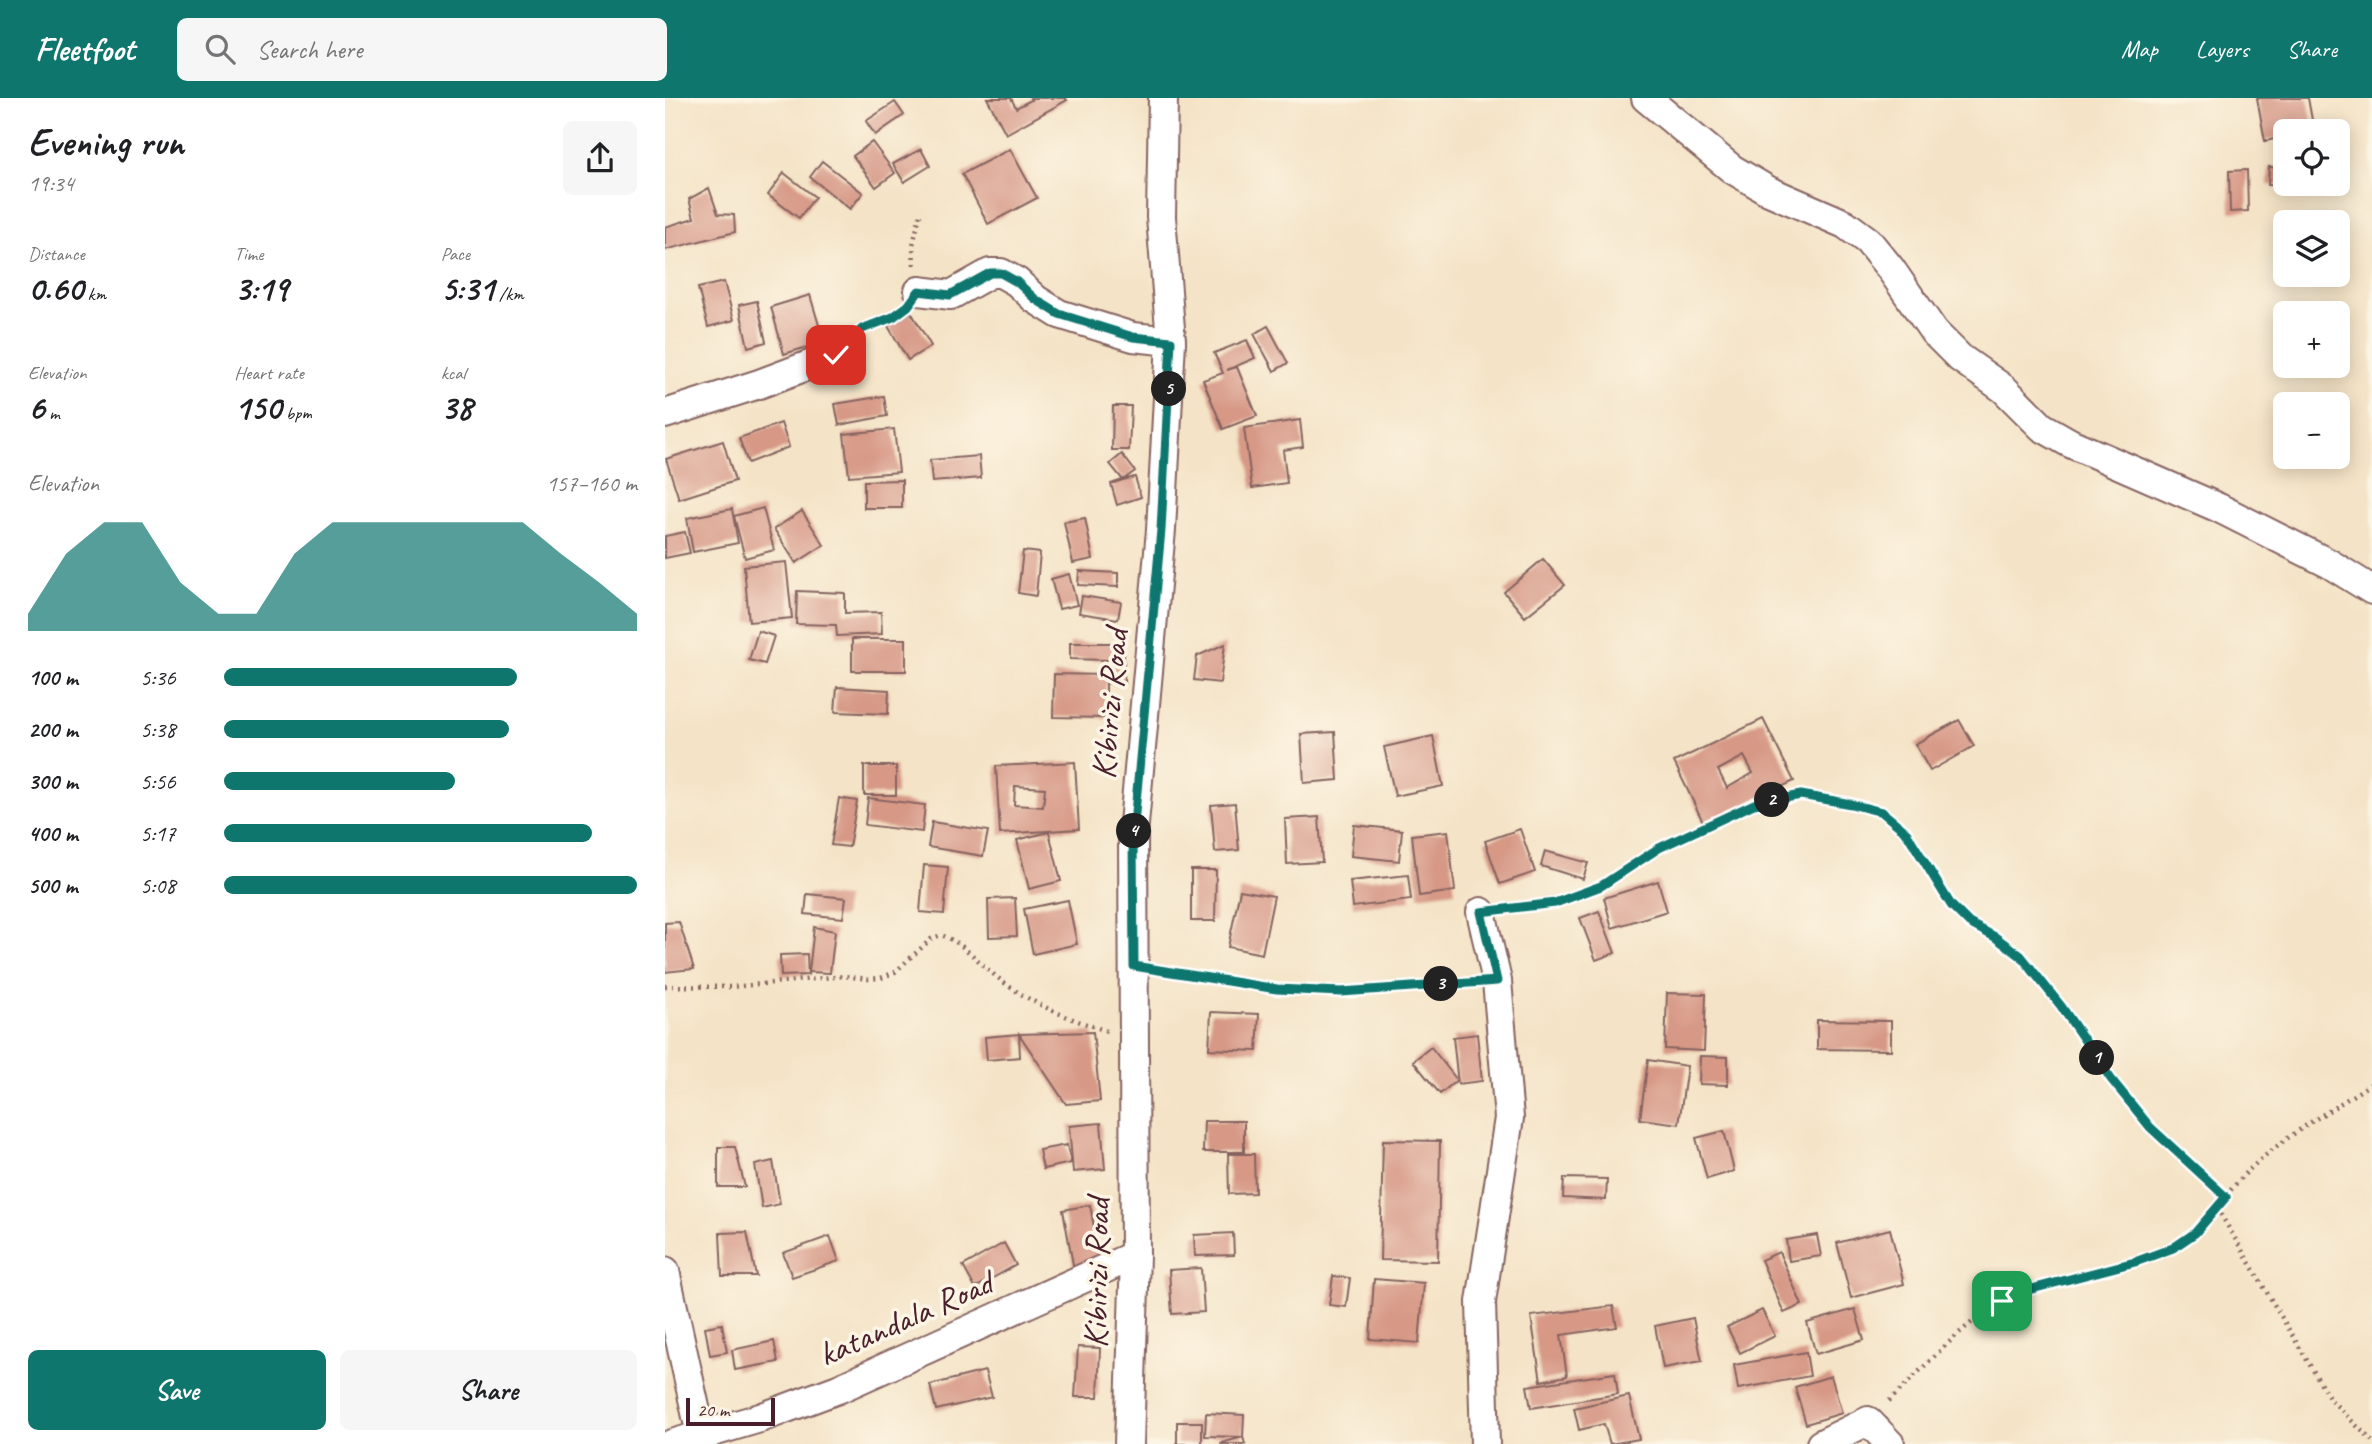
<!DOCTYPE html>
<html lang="en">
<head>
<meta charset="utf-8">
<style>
  body { margin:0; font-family:Caveat,sans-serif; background:#f6f6f6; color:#202124; height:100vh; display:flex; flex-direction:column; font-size:26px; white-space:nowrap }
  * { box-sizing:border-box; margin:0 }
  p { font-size:23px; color:#757577 }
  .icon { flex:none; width:38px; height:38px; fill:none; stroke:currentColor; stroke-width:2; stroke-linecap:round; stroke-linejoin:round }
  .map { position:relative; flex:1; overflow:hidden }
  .drawer { display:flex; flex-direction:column; background:#fff; width:665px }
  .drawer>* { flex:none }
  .buttons { position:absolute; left:1608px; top:21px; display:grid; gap:14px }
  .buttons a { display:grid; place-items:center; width:77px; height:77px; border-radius:10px; background:#fff; box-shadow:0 4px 18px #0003; font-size:35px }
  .scale { position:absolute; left:21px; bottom:18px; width:89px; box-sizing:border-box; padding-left:7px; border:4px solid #4a1f2b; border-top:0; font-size:19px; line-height:24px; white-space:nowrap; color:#4a1f2b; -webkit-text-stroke:5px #fcf5e5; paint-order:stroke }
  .pin { position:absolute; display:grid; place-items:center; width:60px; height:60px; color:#fff; margin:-30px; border-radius:14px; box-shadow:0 4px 10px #0006 }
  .km { position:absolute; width:35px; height:35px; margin:-18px; border-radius:50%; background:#222; color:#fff; font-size:19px; line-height:35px; text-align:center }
  .round { display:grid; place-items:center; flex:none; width:74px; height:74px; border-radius:10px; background:#f6f6f6 }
  .headline { display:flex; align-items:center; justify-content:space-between; height:119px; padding:0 28px }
  h1 { font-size:38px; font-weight:700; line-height:52px }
  .metrics { display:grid; grid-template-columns:repeat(3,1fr); gap:10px; height:119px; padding:7px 28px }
  .metrics div { display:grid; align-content:center }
  .metrics b { font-size:35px; font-weight:700 }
  .metrics small { font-size:19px; font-weight:400 }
  .metrics p { font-size:19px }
  .chart { height:196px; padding:14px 28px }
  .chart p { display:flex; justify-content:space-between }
  .chart svg { width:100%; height:126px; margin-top:7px; fill:#0f766e; opacity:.7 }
  .action { display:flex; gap:14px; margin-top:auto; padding:14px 28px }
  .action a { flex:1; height:80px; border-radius:10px; background:#0f766e; color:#fff; font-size:28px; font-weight:700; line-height:80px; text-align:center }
  .action a+a { background:#f6f6f6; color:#202124 }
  ul { padding:0 28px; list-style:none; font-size:23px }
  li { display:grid; grid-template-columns:112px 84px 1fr; align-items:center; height:52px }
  li i { height:18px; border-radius:9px; background:#0f766e }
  header { display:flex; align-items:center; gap:42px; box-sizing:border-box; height:98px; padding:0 35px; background:#0f766e; color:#fff }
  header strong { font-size:33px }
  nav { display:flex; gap:38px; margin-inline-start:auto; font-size:24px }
  .search { width:490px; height:63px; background:#f6f6f6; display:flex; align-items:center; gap:18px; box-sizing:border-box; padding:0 24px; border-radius:10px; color:#757577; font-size:26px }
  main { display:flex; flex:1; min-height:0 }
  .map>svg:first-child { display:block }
  .building { fill:#d79886; fill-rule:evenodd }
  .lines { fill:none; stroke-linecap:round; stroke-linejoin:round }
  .minor-casing { stroke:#866461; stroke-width:32 }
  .path { stroke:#866461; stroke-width:4.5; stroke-dasharray:2 5; stroke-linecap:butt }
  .minor { stroke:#fff; stroke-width:28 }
  .route-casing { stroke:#fff; stroke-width:14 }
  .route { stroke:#0f766e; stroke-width:9 }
  .labels { text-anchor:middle; stroke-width:7; stroke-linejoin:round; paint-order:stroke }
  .street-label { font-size:35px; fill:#4a1f2b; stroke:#fcf5e5 }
</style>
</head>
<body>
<header>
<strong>Fleetfoot</strong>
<div class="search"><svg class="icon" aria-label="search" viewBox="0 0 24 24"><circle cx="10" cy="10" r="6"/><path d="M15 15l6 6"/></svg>Search here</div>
<nav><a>Map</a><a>Layers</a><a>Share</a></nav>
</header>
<main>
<section class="drawer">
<div class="headline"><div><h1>Evening run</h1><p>19:34</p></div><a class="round"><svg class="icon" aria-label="share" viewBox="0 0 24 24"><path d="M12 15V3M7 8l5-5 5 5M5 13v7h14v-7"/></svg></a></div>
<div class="metrics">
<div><p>Distance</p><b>0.60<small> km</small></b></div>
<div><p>Time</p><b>3:19</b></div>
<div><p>Pace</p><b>5:31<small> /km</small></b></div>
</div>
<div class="metrics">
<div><p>Elevation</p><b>6<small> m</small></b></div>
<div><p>Heart rate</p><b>150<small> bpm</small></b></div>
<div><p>kcal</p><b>38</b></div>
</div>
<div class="chart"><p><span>Elevation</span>157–160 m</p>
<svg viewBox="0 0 160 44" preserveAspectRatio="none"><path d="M0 44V38L10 17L20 6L30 6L40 27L50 38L60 38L70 17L80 6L90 6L100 6L110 6L120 6L130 6L140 17L150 27L160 38V44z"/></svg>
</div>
<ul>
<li><b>100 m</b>5:36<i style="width:71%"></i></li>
<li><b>200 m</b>5:38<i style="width:69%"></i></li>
<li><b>300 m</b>5:56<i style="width:56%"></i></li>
<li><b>400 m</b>5:17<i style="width:89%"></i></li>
<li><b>500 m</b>5:08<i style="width:100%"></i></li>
</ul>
<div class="action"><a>Save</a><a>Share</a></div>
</section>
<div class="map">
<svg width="1707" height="1346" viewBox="0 0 1707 1346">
  <rect width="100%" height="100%" fill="#fcf5e5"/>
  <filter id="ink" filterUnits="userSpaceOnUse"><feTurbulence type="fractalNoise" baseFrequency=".0143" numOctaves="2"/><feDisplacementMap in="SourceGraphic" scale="14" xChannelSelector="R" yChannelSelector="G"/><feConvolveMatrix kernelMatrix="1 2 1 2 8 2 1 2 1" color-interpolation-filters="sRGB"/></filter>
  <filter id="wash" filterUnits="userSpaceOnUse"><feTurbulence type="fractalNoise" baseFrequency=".00686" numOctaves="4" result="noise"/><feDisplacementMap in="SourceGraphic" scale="28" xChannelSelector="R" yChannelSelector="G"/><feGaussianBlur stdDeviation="1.57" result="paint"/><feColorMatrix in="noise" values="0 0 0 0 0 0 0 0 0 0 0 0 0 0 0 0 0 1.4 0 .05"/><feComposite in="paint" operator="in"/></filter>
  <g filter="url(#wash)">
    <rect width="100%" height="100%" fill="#f4e3c6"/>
    <g id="blocks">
      <g class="building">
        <polygon points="322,0 346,0 351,10 366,2 365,0 400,0 402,2 341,36"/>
        <polygon points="1592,0 1643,0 1649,33 1620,33 1620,39 1600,43"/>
        <polygon points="230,4 239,17 210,37 201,23"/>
        <polygon points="207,44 230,75 211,89 188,58"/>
        <polygon points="256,51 265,68 239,84 228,66"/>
        <polygon points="345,51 372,100 323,126 297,76"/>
        <polygon points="157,63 198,95 185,111 145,79"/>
        <polygon points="1604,69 1620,70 1620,86 1641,86 1641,89 1603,87"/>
        <polygon points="1582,72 1583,113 1565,114 1564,73"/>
        <polygon points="119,75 150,99 134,120 103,97"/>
        <polygon points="44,90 53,116 69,117 70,134 0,152 0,129 29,120 24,101"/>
        <polygon points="59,184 69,222 43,229 33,190"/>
        <polygon points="145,197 159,244 119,256 106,209"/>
        <polygon points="92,203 101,244 83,249 74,207"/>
        <polygon points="246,214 266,248 243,262 223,228"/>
        <polygon points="603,228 623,265 609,273 589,236"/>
        <polygon points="582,242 590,260 562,272 572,269 592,318 558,331 538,282 558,275 549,255"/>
        <polygon points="219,298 222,318 174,327 170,306"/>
        <polygon points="448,308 466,308 464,352 447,352"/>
        <polygon points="635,322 638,349 618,352 622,385 587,390 579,330"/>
        <polygon points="116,325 124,349 83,365 74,340"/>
        <polygon points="229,331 234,374 184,378 179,336"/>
        <polygon points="58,343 70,383 14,401 1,361"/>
        <polygon points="457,356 470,373 458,382 470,379 476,399 452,407 446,386 458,382 445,366"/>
        <polygon points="314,358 316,380 267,384 265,362"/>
        <polygon points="237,382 237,410 199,410 199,383"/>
        <polygon points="98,410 109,452 80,460 69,418"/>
        <polygon points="67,411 73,445 28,454 22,420"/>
        <polygon points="137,413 159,447 131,465 109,431"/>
        <polygon points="420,420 428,461 408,465 399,424"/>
        <polygon points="20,434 25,455 0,460 0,438"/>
        <polygon points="358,453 375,455 371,498 353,495"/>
        <polygon points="878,461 900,487 860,519 839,494"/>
        <polygon points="121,464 127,520 84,524 79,468"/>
        <polygon points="414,473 453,475 453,489 413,487"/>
        <polygon points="404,476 412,507 394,511 386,481"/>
        <polygon points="132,493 180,495 180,515 216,514 217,536 172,538 171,527 131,526"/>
        <polygon points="417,498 456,504 453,521 414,515"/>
        <polygon points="93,533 109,538 100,566 84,562"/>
        <rect x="187" y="541" width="54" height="32"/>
        <polygon points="405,545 459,545 459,586 441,585 441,620 388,619 389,576 441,577 442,562 405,561"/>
        <polygon points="560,546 555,585 529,582 532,558"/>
        <polygon points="172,589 224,592 223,616 170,614"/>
        <path d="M 1098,621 L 1129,683 L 1039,726 L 1009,664 ZM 1079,658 L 1088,675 L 1062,690 L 1053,672 Z"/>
        <polygon points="1294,622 1309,648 1265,673 1250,646"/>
        <polygon points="670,634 673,682 639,685 636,636"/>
        <polygon points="768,638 778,688 730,698 719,649"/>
        <path d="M 410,664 L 414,731 L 335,736 L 331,668 ZM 350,688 L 380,690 L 378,709 L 349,707 Z"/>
        <rect x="199" y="668" width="32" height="29"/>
        <polygon points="174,700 192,703 184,749 166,747"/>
        <polygon points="203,700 260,707 257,734 200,727"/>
        <polygon points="570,705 574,752 550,754 546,707"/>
        <polygon points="654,719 657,764 622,766 620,721"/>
        <polygon points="267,724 323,733 318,758 263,749"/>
        <polygon points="689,727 737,732 734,763 686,758"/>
        <polygon points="855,731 870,774 835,786 820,743"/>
        <polygon points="783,733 790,793 754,798 747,737"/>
        <polygon points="384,734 396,783 364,791 352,742"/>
        <polygon points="880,753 923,765 918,781 876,768"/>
        <polygon points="259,767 283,769 279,816 255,814"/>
        <polygon points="526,772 551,772 550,823 526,823"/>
        <polygon points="743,777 746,802 688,809 685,783"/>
        <polygon points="993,783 1002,813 947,830 939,800"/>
        <polygon points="575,792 609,798 597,856 563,849"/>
        <polygon points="142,796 181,800 178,820 140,816"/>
        <polygon points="350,800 352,838 324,839 323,801"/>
        <polygon points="403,802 412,846 368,856 359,811"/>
        <polygon points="934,813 950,855 931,862 915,820"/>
        <polygon points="14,824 29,871 0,874 0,825"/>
        <polygon points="149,829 170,833 165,875 144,874"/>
        <polygon points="142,856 143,877 116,878 115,857"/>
        <polygon points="1002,895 1041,896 1039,953 1000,951"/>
        <polygon points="546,914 594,916 592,953 544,951"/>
        <polygon points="1152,922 1226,923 1226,952 1152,951"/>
        <polygon points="428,934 435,1003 401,1006 354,936 355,959 322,962 320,939 354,936"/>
        <polygon points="812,936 817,983 793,986 788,939"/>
        <polygon points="766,949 792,982 775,996 748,963"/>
        <polygon points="1035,958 1063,959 1063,987 1034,986"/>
        <polygon points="983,962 1022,968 1014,1026 975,1021"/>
        <polygon points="539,1023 579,1023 579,1054 538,1054"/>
        <polygon points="436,1025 440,1071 408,1074 404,1028"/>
        <polygon points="1059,1033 1069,1073 1042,1081 1031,1040"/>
        <polygon points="718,1042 775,1043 773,1163 715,1162"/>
        <polygon points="402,1047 406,1065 378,1071 374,1052"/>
        <polygon points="53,1049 70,1049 80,1089 53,1089"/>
        <polygon points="563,1056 589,1056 590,1095 564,1096"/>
        <polygon points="108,1063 115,1106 97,1110 90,1067"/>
        <polygon points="899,1080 942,1081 941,1102 898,1100"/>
        <polygon points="425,1107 436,1167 409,1172 398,1112"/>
        <polygon points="1225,1131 1239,1186 1186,1200 1172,1145"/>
        <polygon points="82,1134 91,1178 57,1178 55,1135"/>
        <polygon points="568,1135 569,1157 530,1158 529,1137"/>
        <polygon points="1152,1137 1156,1158 1124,1163 1121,1142"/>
        <polygon points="165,1138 174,1163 127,1179 118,1155"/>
        <polygon points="339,1145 351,1167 310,1190 298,1168"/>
        <polygon points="1114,1154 1137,1207 1119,1215 1096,1162"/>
        <polygon points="536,1170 539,1214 507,1216 504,1172"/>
        <polygon points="668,1178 685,1180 681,1209 664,1207"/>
        <polygon points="709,1181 759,1185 754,1245 705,1241"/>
        <polygon points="948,1208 952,1229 896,1237 902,1278 876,1283 866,1218"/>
        <polygon points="1190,1211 1199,1242 1151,1256 1142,1225"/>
        <polygon points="1097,1212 1110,1238 1075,1255 1062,1229"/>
        <polygon points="1028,1220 1037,1263 998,1270 990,1228"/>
        <polygon points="57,1226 62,1254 45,1257 40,1229"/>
        <polygon points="109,1243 113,1264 70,1272 67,1252"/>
        <polygon points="413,1249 435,1250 433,1299 410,1299"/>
        <polygon points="1141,1254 1145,1278 1073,1291 1069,1267"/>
        <polygon points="320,1273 327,1299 271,1312 265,1287"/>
        <polygon points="950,1275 953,1296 866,1310 862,1288"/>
        <polygon points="1166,1278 1177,1315 1141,1326 1130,1289"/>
        <polygon points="964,1298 974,1341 945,1346 939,1326 914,1332 909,1310"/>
        <polygon points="541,1315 579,1317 578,1339 540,1338"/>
        <rect x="512" y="1324" width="25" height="22"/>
        <polygon points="578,1339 580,1346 556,1346 556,1345"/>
      </g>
    </g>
  </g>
  <g filter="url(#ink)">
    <use href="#blocks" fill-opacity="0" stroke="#866461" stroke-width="2"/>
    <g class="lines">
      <g class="minor-casing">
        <g id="minor">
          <polyline points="981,0 1067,71 1104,93 1180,126 1203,143 1225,170 1269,234 1295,260 1339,291 1377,329 1405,345 1554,410 1665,466 1707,492"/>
          <polyline points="254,193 286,197 325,175 336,175 352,184 370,201 394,216 468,239 506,243"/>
          <polyline points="0,316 94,286 171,257"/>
          <polyline points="816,814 832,883 844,1020 816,1204 820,1346"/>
          <polyline points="0,1173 38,1346"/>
          <polyline points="7,1346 95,1320 173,1291 470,1157"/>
          <polyline points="464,1346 470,1157 468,737 496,432 506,243 496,119 498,0"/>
          <polyline points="1156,1346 1203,1323 1225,1346"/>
        </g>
      </g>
      <g class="path">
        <polyline points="249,167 248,147 255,116"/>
        <path d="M 189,238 C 202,225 221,223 236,213"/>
        <polyline points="842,811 890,805 936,787 994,750 1089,706 1136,697 1187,706 1217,714 1241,734 1287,807 1304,825 1330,839 1356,858 1396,908 1446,980 1485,1029 1561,1099"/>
        <polyline points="497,872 612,891 676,894 805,884"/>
        <path d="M 0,888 L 66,889 L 179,878 L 203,881 L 216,880 L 230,874 L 266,841 L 276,837 C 299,845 314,865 333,880 C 366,906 402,920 442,933"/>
        <polyline points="1552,1110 1665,1301 1707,1343"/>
        <path d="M 1224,1303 C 1264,1266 1311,1208 1364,1191 C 1409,1177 1472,1172 1512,1147 C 1541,1129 1557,1099 1581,1075 C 1617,1039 1665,1013 1707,985"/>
      </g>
      <use href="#minor" class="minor"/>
    </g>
  </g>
  <g class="lines" filter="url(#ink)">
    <g class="route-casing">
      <polyline id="route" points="171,257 197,231 228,219 243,208 254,193 285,197 325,175 336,175 352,184 370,201 394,216 468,239 506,243 496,432 468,737 469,868 612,891 676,894 832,883 816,814 890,805 936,788 994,750 1089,706 1136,697 1186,706 1217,714 1241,734 1286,807 1304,825 1330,839 1356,858 1396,908 1446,981 1485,1029 1561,1099 1530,1135 1508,1150 1470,1164 1363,1192 1337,1203"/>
    </g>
    <use href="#route" class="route"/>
  </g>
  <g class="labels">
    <g class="street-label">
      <text transform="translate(444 606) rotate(-85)" y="12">Kibirizi Road</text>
      <text transform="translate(431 1175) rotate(-89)" y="12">Kibirizi Road</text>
      <text transform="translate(240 1220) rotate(-24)" y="12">katandala Road</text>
    </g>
  </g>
</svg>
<div class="buttons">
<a><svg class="icon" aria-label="locate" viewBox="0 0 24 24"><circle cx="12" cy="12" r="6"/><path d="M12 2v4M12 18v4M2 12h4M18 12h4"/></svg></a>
<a><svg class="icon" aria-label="layers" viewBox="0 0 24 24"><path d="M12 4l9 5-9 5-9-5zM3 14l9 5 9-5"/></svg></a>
<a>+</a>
<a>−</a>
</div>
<div class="scale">20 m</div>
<div class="pin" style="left:1337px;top:1203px;background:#1e9e55"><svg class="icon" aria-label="arrive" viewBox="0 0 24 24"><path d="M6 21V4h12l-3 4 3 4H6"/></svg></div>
<div class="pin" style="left:171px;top:257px;background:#d93025"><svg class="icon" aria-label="check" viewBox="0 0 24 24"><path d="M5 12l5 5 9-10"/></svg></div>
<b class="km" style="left:1432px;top:960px">1</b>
<b class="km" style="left:1107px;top:702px">2</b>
<b class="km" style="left:776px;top:886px">3</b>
<b class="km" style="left:469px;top:733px">4</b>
<b class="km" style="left:504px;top:291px">5</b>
</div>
</main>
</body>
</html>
